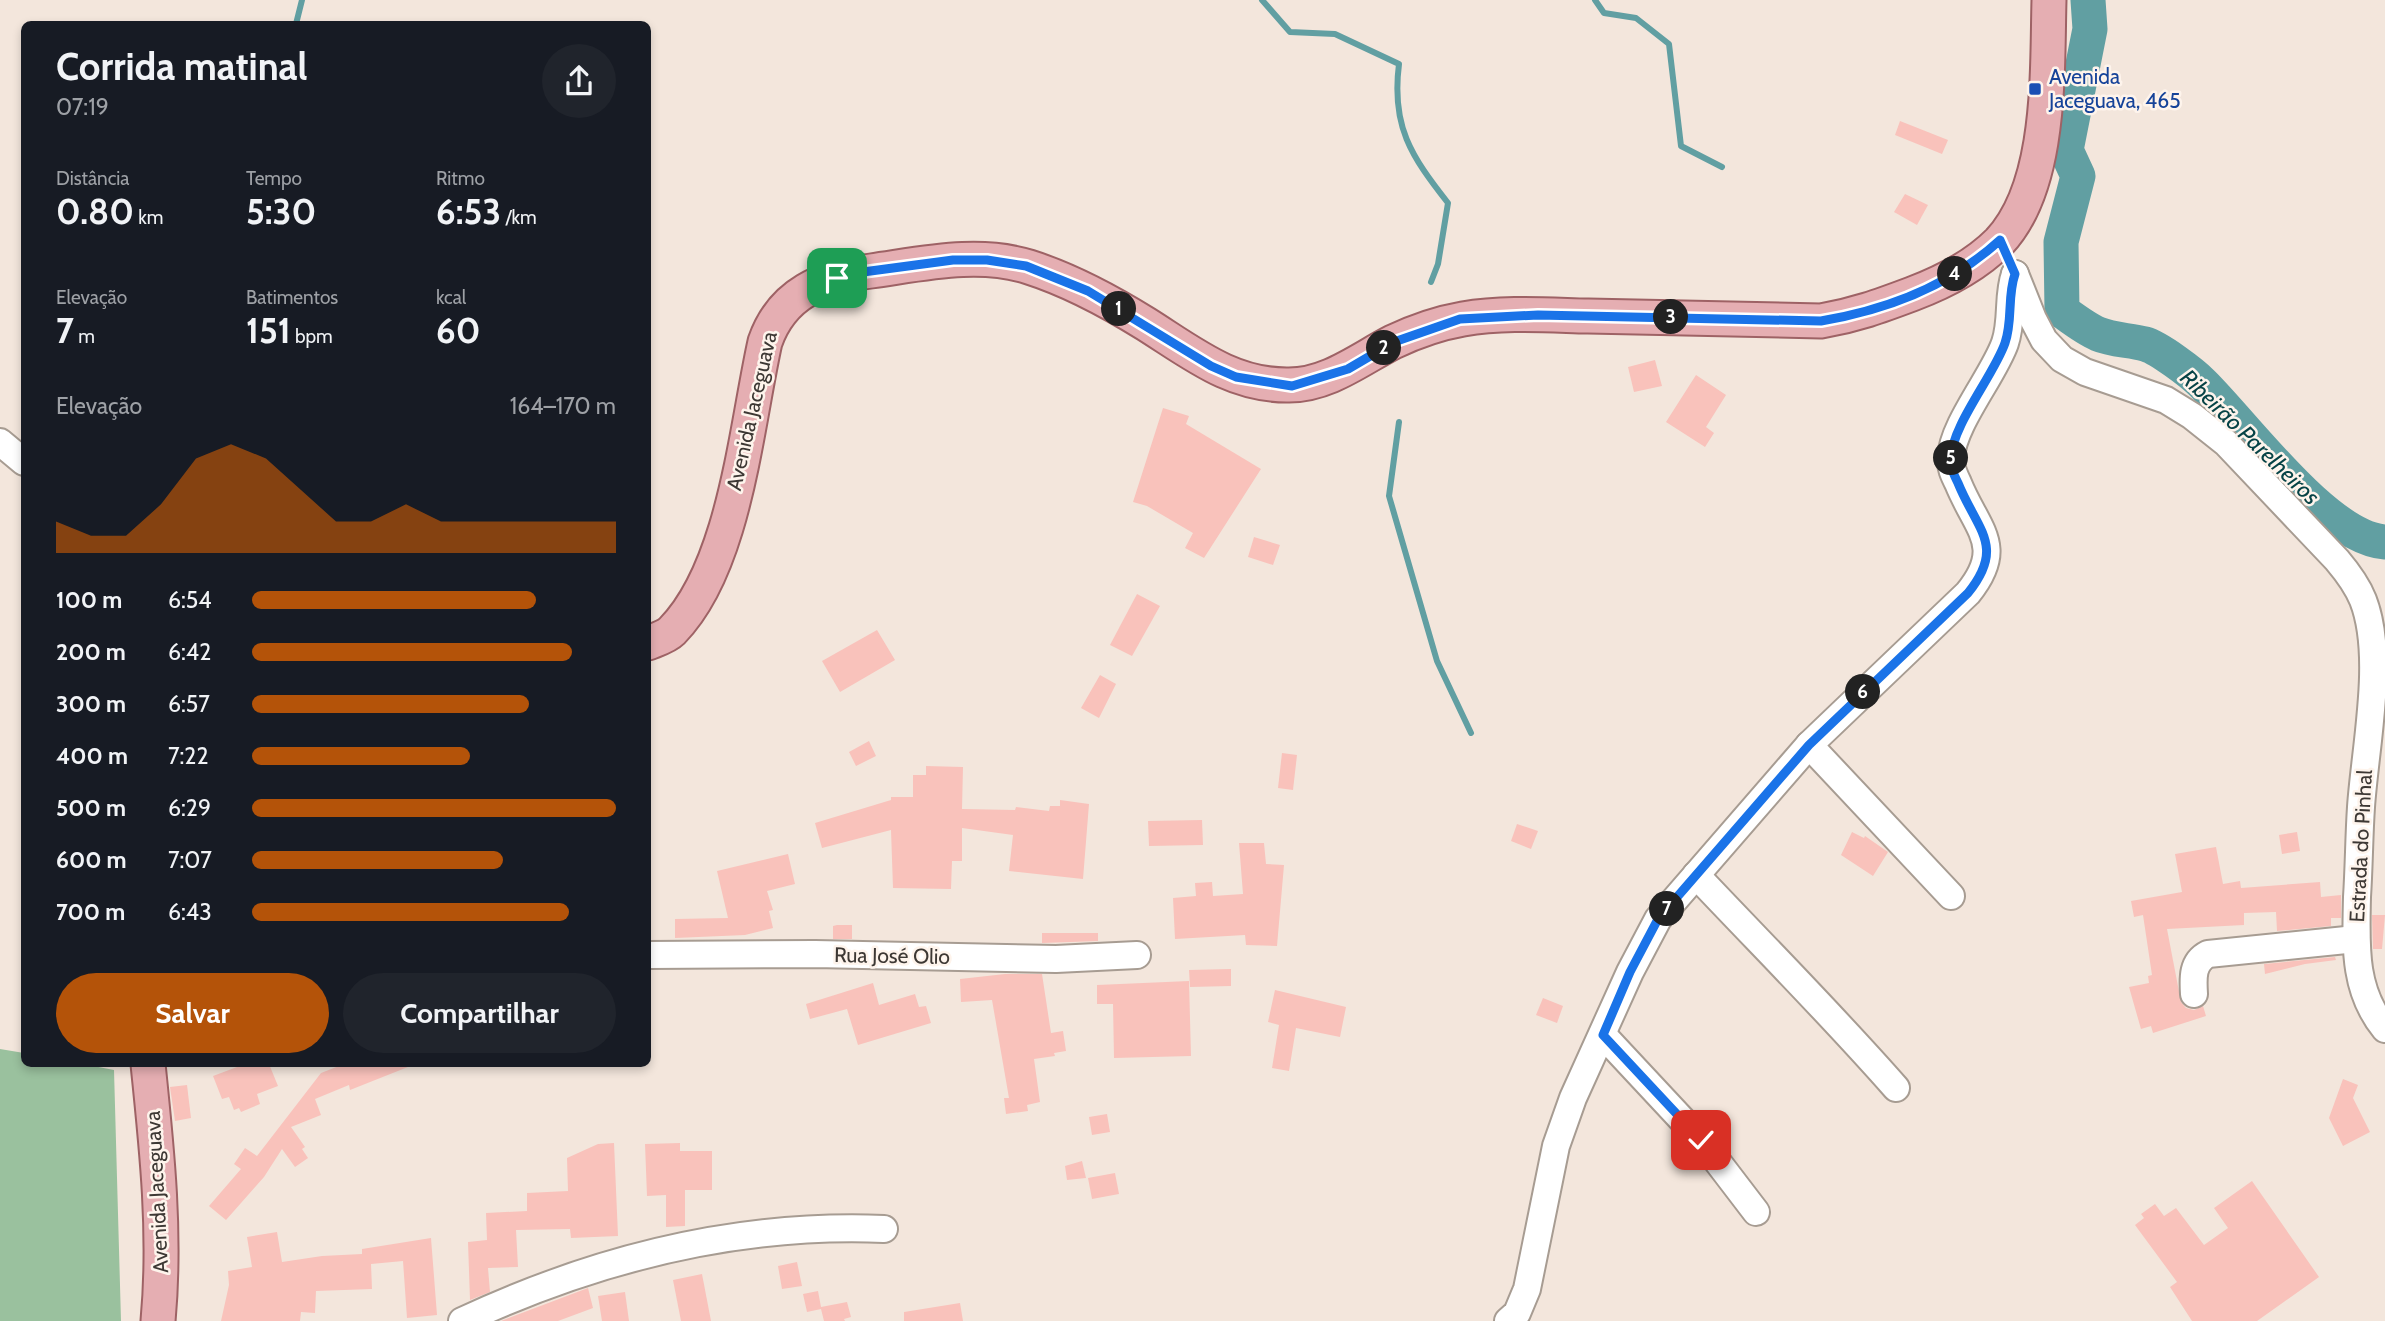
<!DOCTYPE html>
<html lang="pt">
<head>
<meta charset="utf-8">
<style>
  body { margin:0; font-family:Cabin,sans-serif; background:#20242c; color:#f1f3f6; height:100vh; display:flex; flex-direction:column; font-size:26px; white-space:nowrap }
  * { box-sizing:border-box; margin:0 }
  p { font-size:23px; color:#9ea1a6 }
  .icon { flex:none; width:38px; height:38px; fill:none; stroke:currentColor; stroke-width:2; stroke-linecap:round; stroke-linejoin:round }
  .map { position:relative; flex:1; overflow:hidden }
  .side { position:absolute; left:21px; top:21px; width:630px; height:1046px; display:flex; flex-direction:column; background:#171b24; border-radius:10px; box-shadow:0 4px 10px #0003 }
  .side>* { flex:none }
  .pin { position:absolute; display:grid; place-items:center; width:60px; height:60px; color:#fff; margin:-30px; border-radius:14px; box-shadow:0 4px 10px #0006 }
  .km { position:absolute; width:35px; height:35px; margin:-18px; border-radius:50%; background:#222; color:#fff; font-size:19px; line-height:35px; text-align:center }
  .round { display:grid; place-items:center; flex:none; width:74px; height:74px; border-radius:37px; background:#20242c }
  .overview { display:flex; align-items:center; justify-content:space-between; height:119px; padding:0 35px }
  h1 { font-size:38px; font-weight:800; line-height:52px }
  .metrics { display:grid; grid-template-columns:repeat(3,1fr); gap:10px; height:119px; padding:7px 35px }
  .metrics div { display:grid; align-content:center }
  .metrics b { font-size:35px; font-weight:800 }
  .metrics small { font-size:19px; font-weight:400 }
  .metrics p { font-size:19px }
  .chart { height:196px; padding:14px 35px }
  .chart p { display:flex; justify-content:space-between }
  .chart svg { width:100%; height:126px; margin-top:7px; fill:#b45309; opacity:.7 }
  .primary-button { display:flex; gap:14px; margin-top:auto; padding:14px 35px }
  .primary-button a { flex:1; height:80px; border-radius:42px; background:#b45309; color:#fff; font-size:28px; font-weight:800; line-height:80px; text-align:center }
  .primary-button a+a { background:#20242c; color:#f1f3f6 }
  ul { padding:0 35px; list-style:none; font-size:23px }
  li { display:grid; grid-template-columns:112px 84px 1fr; align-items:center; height:52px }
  li i { height:18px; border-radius:9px; background:#b45309 }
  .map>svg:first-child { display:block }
  .forest { fill:#9ac19e }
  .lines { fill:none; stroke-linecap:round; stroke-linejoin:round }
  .stream { stroke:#619fa2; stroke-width:6 }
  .river { stroke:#619fa2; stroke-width:35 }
  .building { fill:#f9c2bb }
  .minor-casing { stroke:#a79c92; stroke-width:30 }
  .major-casing { stroke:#9e6265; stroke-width:37 }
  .minor { stroke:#fff; stroke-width:26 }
  .major { stroke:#e5aeb2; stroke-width:33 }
  .route-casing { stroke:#fff; stroke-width:14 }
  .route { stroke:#1a73e8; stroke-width:9 }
  .transit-dot { fill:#1a4fb4; stroke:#fef4ec; stroke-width:2.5 }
  .labels { text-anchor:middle; stroke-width:5; stroke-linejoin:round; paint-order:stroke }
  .transit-label { font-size:21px; fill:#164399; stroke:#fef4ec; text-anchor:start }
  .street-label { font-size:21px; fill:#3d3834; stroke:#fef4ec }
  .water-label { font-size:23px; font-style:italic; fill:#074346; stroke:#fef4ec }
</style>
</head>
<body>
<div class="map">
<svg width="2385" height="1321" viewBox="0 0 2385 1321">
  <rect width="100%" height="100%" fill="#f3e6dc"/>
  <polygon class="forest" points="0,1049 24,1053 24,1064 83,1064 114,1070 121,1321 0,1321"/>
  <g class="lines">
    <g class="stream">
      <path d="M 1262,0 L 1290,32 L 1335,34 L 1399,64 C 1391,126 1411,156 1448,203 L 1438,264 L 1431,282"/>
      <polyline points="1595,0 1604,13 1636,18 1669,44 1681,146 1722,167"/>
      <polyline points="296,24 302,0"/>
      <polyline points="1399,422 1389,496 1437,661 1471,733"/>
    </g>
    <path class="river" d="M 2088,0 L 2090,29 L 2066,150 L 2078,176 L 2061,242 L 2062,311 C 2073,319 2086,329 2098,334 C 2112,340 2130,340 2145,344 C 2159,348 2192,373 2202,383 C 2244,424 2326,538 2385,542"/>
  </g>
  <g class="building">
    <polygon points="1900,121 1948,140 1942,154 1895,135"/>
    <polygon points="1905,194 1928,205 1917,225 1894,212"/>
    <polygon points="1655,360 1662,386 1634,392 1628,367"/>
    <polygon points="1696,375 1726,395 1706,427 1714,433 1705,447 1666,422"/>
    <polygon points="1163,408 1189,416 1186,424 1261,469 1204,558 1185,548 1193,533 1147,506 1133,502"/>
    <polygon points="1254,537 1280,545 1273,565 1248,557"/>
    <polygon points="1137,594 1160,606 1132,656 1110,645"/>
    <polygon points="877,630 895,660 840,692 822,661"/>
    <polygon points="1100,675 1116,684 1099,718 1081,708"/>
    <polygon points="869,741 876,756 856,766 849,752"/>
    <polygon points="1282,753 1297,755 1293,790 1278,788"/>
    <polygon points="926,766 963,767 962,809 1015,810 1016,807 1049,811 1050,806 1060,806 1060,800 1089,804 1083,879 1009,871 1013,835 962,828 962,861 952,861 951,889 893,888 891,830 822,848 815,823 891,800 891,797 913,797 913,775 926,775"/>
    <polygon points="1202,820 1203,845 1149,846 1148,821"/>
    <polygon points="1517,824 1538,831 1531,849 1511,841"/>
    <polygon points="1852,832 1864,838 1865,836 1888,852 1873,876 1841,855"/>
    <polygon points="2297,832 2300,851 2282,854 2279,835"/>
    <polygon points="1239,843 1264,843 1266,864 1284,865 1277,946 1246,945 1245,935 1175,939 1173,898 1196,896 1195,883 1212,882 1213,896 1243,894"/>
    <polygon points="2216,847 2223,884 2240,881 2241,888 2320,882 2321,897 2341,895 2341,918 2331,918 2331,926 2277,931 2276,912 2244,913 2244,925 2167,929 2181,1002 2186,1008 2194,1010 2203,1006 2206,1016 2153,1033 2151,1026 2141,1029 2129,987 2149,983 2148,976 2152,975 2143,915 2134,917 2131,901 2182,892 2175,854"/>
    <polygon points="788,854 795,884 767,891 773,910 769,911 773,928 745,935 675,938 675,919 728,918 717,871"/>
    <polygon points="2372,915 2385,915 2382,949 2373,949"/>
    <polygon points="837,925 852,925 852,939 833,939 833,926"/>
    <polygon points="1042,933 1098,933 1098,941 1042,943"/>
    <polygon points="2335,957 2336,960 2305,964 2265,974 2264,964"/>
    <polygon points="1231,969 1231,986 1190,987 1189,970"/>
    <polygon points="1005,974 1042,974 1051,1033 1063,1031 1066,1051 1054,1053 1055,1056 1034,1059 1040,1102 1027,1105 1028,1111 1006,1114 1004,1098 1009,1098 992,1000 961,1002 960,979"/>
    <polygon points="1189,981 1191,1056 1114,1058 1113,1004 1097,1004 1097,985"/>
    <polygon points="873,983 879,1005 915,994 919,1007 926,1006 931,1023 858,1045 847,1009 810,1019 806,1004"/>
    <polygon points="1275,990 1346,1007 1340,1037 1296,1028 1289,1071 1272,1068 1279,1025 1268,1022"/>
    <polygon points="1543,998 1563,1006 1557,1023 1536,1015"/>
    <polygon points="245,1064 269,1064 278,1086 257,1094 260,1104 241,1112 239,1108 234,1110 229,1097 222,1099 213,1076"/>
    <polygon points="344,1064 413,1065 350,1090 349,1085 315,1099 321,1115 291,1127 305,1147 302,1149 308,1158 295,1167 282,1149 264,1177 226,1220 209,1206 241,1169 234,1164 245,1148 257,1156 321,1073"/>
    <polygon points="2343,1079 2358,1085 2353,1098 2370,1132 2343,1146 2329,1118"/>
    <polygon points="187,1085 191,1118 175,1121 170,1087"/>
    <polygon points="1107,1114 1110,1132 1092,1135 1089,1117"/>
    <polygon points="614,1143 618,1236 571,1238 570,1229 516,1230 518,1267 488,1268 490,1292 470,1300 468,1242 487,1240 486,1213 527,1211 527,1193 568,1191 567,1158 598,1144"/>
    <polygon points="680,1143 680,1151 712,1151 712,1190 685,1190 685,1226 666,1227 666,1195 647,1196 645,1144"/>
    <polygon points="1082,1161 1086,1178 1067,1180 1065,1166"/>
    <polygon points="1115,1173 1119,1194 1092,1199 1088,1178"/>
    <polygon points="2252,1181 2319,1277 2257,1321 2192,1321 2170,1287 2177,1282 2135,1225 2144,1218 2141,1214 2155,1204 2164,1216 2176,1208 2204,1245 2228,1228 2214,1208"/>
    <polygon points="277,1232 282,1262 322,1256 362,1254 362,1249 431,1238 437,1315 407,1318 403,1261 371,1264 372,1289 316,1291 315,1313 301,1312 300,1321 221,1321 229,1285 228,1271 252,1267 247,1237"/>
    <polygon points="797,1262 802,1286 782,1289 778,1266"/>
    <polygon points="702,1274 711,1321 681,1321 673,1280"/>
    <polygon points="588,1288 593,1308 558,1321 501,1321"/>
    <polygon points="818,1291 821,1307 847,1302 851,1317 844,1319 845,1321 824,1321 821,1309 807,1312 803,1294"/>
    <polygon points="625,1292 629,1321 602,1321 598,1296"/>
    <polygon points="960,1303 963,1321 904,1321 904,1312"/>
  </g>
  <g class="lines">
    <g class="minor-casing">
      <g id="minor">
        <path d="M 2015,274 L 2033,319 L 2044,340 L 2062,359 L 2085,372 L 2166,400 L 2192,416 L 2226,443 L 2337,560 C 2348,573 2357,585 2363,600 C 2385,656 2365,747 2361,807 C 2359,837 2359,867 2357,897 C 2356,945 2353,990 2385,1029"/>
        <polyline points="0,442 24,462"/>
        <polyline points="1809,745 1951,896"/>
        <path d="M 1696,875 C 1763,946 1832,1015 1896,1088"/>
        <polyline points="648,955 815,954 1056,959 1137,955"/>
        <path d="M 2194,994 C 2193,978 2192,962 2208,954 L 2356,939"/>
        <polyline points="1603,1035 1701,1140 1756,1212"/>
        <path d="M 462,1321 C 595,1259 737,1223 884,1229"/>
        <path d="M 1508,1321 L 1517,1313 L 1527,1289 L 1556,1146 L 1573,1098 L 1630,972 L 1658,919 L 1809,745 L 1968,593 C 2006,546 1977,530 1958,483 C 1954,475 1950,467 1951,458 C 1952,425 1994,375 2005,343 C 2013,320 2007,296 2015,274"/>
      </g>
    </g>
    <g class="major-casing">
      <g id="major">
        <path d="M 648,643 C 655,640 666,637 672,631 C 735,567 746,427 765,342 C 782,293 822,277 871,271 C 922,264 978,251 1029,267 C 1070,280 1109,301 1146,324 C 1192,353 1232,386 1289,385 C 1328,385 1360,359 1393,342 C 1414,332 1440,323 1463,319 C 1504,312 1546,315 1588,316 C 1665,317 1743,319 1821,321 C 1856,315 1880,306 1912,294 C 1944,282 1975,266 1999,242 C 2052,186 2047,72 2049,0"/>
        <path d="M 148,1064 C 157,1150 166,1235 158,1321"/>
      </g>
    </g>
    <use href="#minor" class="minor"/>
    <use href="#major" class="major"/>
  </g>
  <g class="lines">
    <g class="route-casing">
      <path id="route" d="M 837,278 L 863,272 L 953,260 L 987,260 L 1026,266 L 1088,291 L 1211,366 L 1236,377 L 1292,386 L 1348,369 L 1394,342 L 1460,319 L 1538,315 L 1821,321 C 1886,310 1951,285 2000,240 L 2015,274 C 2007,297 2013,320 2005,343 C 1994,375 1952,425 1951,458 C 1950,467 1954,475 1958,483 C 1977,530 2006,546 1968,593 L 1809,745 L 1658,919 L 1630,972 L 1603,1035 L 1701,1140"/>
    </g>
    <use href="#route" class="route"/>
  </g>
  <rect class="transit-dot" x="2028" y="82" width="14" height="14" rx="3.5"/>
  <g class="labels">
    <g class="transit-label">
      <text x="2049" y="84">Avenida<tspan x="2049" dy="24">Jaceguava, 465</tspan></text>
    </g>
    <g class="street-label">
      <text transform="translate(752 411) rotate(-77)" y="7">Avenida Jaceguava</text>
      <text transform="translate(2361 846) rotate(-87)" y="7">Estrada do Pinhal</text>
      <text transform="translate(892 956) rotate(1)" y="7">Rua José Olio</text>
      <text transform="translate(157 1192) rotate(-93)" y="7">Avenida Jaceguava</text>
    </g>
    <g class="water-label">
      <text transform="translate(2250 437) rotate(44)" y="8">Ribeirão Parelheiros</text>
    </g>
  </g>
</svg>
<div class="pin" style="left:837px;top:278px;background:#1e9e55"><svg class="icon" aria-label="arrive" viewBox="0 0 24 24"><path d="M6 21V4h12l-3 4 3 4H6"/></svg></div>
<div class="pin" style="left:1701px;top:1140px;background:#d93025"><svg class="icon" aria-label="check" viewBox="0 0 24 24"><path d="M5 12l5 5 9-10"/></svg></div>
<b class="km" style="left:1119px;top:309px">1</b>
<b class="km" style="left:1384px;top:348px">2</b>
<b class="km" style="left:1671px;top:317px">3</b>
<b class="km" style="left:1955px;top:274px">4</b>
<b class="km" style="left:1951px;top:458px">5</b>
<b class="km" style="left:1863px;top:692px">6</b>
<b class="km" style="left:1667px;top:909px">7</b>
<section class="side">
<div class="overview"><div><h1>Corrida matinal</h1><p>07:19</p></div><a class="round"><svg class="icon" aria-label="share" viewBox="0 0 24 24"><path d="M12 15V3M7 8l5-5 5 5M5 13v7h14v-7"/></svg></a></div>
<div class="metrics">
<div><p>Distância</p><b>0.80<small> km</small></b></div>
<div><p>Tempo</p><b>5:30</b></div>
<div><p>Ritmo</p><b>6:53<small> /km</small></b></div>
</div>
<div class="metrics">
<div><p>Elevação</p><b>7<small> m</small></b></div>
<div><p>Batimentos</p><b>151<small> bpm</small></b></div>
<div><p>kcal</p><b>60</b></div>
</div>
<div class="chart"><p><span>Elevação</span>164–170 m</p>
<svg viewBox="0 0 160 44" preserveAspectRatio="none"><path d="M0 44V33L10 38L20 38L30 27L40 11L50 6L60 11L70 22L80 33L90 33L100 27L110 33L120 33L130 33L140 33L150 33L160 33V44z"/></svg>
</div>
<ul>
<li><b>100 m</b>6:54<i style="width:78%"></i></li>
<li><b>200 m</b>6:42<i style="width:88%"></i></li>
<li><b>300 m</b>6:57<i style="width:76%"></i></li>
<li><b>400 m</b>7:22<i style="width:60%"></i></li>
<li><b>500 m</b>6:29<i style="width:100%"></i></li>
<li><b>600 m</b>7:07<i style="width:69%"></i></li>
<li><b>700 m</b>6:43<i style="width:87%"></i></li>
</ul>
<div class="primary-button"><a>Salvar</a><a>Compartilhar</a></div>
</section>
</div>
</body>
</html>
